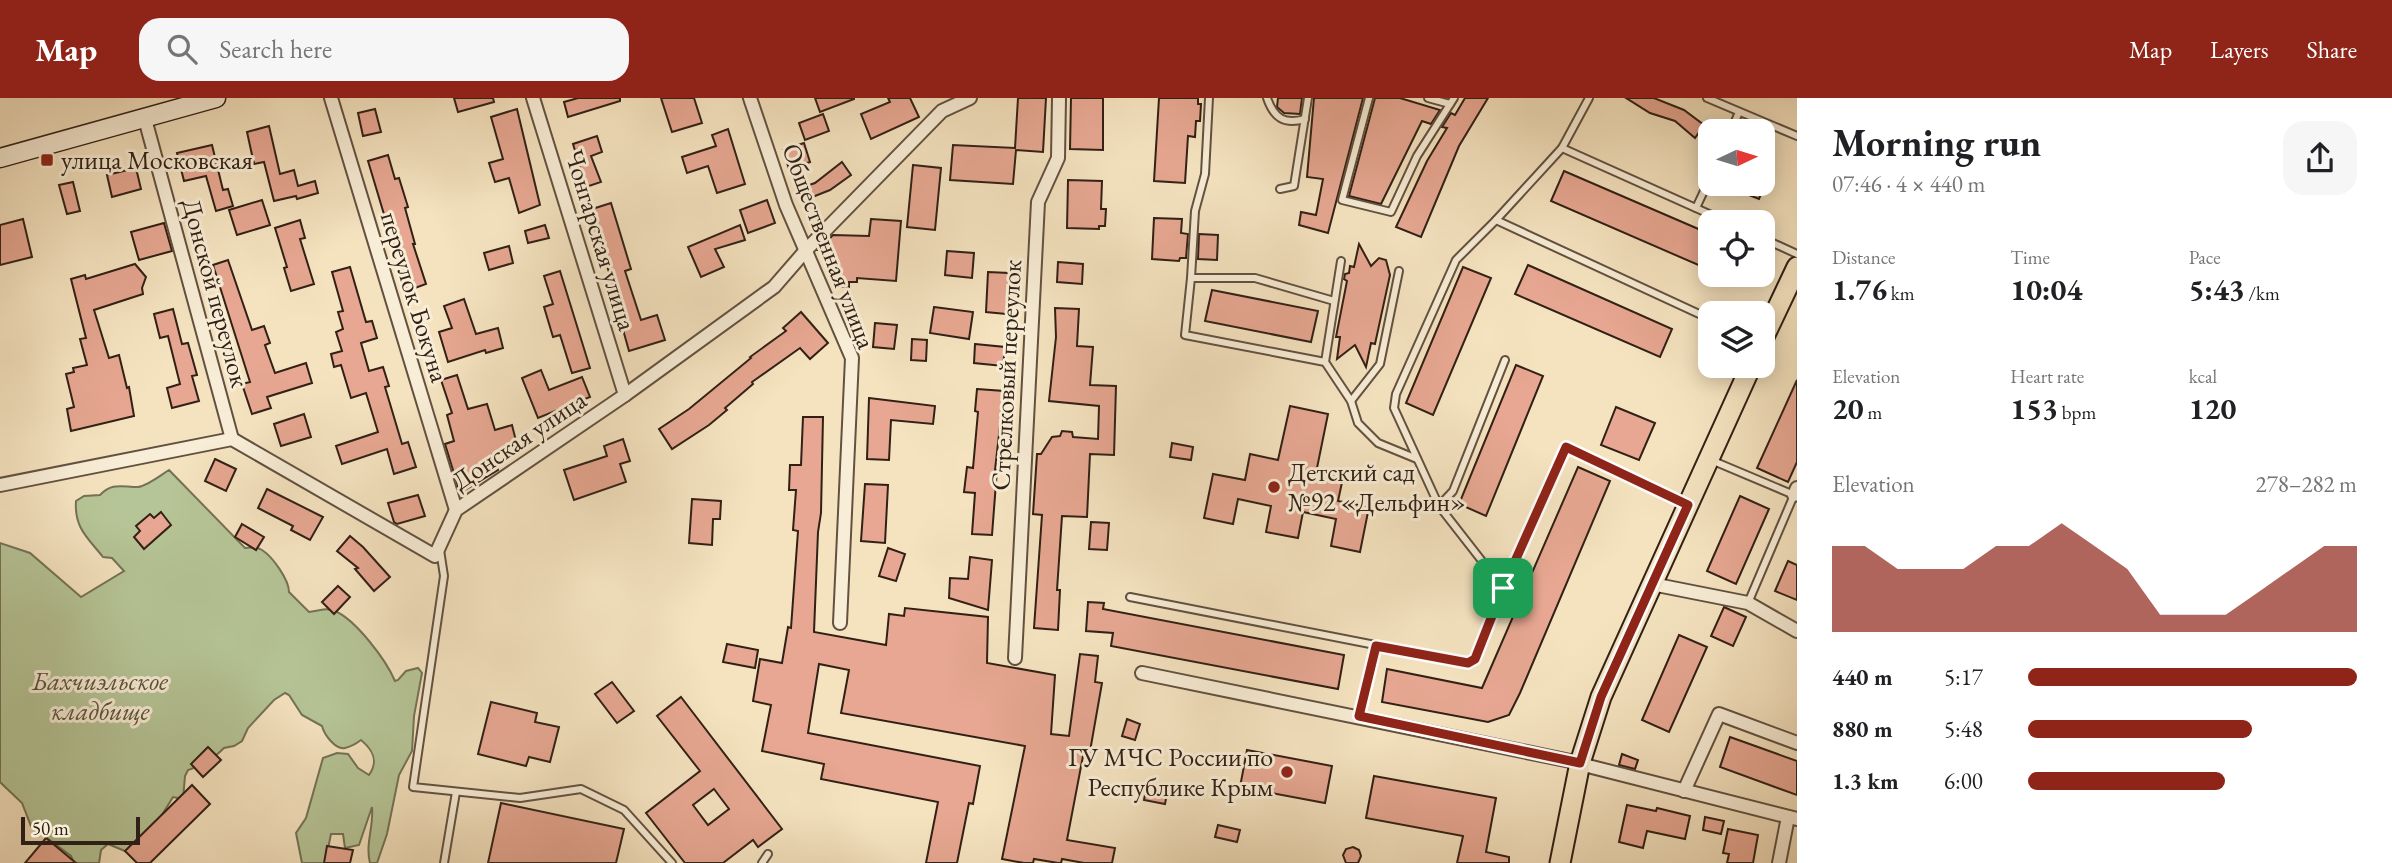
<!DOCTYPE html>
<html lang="en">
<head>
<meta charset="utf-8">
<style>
  body { margin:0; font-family:"EB Garamond",serif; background:#f6f6f6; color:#202124; height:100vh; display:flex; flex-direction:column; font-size:26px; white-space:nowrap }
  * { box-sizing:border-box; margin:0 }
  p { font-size:23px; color:#757577 }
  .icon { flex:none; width:38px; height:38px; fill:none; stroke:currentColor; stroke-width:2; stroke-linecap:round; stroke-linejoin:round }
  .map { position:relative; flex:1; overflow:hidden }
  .drawer { display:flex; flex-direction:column; background:#fff; width:595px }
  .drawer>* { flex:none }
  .needle { width:46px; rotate:86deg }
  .fabs { position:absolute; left:1698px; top:21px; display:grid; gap:14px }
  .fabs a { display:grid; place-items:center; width:77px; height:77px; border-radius:14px; background:#fff; box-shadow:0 4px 18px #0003; font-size:35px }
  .scale { position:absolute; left:21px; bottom:18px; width:119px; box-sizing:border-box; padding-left:7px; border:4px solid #312015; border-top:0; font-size:19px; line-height:24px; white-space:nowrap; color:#312015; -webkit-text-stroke:5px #f8edd6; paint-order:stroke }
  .pin { position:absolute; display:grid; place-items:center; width:60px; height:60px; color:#fff; margin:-30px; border-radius:14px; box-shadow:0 4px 10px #0006 }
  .round { display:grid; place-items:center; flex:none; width:74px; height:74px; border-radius:21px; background:#f6f6f6 }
  .overview { display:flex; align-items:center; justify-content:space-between; height:119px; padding:0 35px }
  h1 { font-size:38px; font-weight:700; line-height:52px }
  .metrics { display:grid; grid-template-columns:repeat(3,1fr); gap:10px; height:119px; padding:7px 35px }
  .metrics div { display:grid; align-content:center }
  .metrics b { font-size:30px; font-weight:700 }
  .metrics small { font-size:19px; font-weight:400 }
  .metrics p { font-size:19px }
  .chart { height:196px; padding:14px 35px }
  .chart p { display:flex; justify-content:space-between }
  .chart svg { width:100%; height:126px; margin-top:7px; fill:#8f2418; opacity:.7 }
  ul { padding:0 35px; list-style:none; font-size:23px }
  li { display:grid; grid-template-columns:112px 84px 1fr; align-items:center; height:52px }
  li i { height:18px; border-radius:9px; background:#8f2418 }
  header { display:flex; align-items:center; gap:42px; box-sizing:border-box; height:98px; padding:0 35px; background:#8f2418; color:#fff }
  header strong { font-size:33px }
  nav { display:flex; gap:38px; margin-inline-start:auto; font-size:24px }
  .search { width:490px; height:63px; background:#f6f6f6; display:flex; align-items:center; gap:18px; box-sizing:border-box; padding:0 24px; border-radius:21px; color:#757577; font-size:26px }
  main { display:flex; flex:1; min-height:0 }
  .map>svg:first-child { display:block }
  .green { fill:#b6c597; stroke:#747256; stroke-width:2 }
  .building { fill:#e7a792; stroke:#312015; stroke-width:2; fill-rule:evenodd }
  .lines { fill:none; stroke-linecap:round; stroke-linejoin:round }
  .lane-casing { stroke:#625140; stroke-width:10 }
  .street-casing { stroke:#625140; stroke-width:16 }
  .secondary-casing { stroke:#312015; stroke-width:21 }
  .primary-casing { stroke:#312015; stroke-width:23 }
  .lane { stroke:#f8edd6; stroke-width:6 }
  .street { stroke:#f8edd6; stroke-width:12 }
  .secondary { stroke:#f8edd6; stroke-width:18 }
  .primary { stroke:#f5e3c0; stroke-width:19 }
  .route-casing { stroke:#fff; stroke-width:14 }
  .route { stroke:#8f2418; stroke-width:9 }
  .poi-dot { fill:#8f2418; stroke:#f8edd6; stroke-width:2.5 }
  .labels { text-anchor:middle; stroke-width:6; stroke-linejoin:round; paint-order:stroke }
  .poi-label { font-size:26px; fill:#312015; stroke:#f8edd6; text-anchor:start }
  .street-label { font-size:26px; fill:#312015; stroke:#f8edd6 }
  .park-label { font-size:26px; font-style:italic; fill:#59523c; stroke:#f8edd6 }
</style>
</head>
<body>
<header>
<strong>Map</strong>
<div class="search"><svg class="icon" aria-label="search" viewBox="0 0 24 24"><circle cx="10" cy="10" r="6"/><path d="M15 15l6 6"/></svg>Search here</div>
<nav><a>Map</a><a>Layers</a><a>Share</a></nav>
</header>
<main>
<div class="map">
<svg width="1797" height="765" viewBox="0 0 1797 765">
  <rect width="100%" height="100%" fill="#f5e3c0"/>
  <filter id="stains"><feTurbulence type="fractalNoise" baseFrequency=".00286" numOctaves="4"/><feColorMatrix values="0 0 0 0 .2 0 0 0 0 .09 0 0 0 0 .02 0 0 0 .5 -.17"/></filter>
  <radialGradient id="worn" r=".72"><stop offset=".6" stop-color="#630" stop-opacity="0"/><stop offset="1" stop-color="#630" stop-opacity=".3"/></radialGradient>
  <path class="green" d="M 169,372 L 245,450 C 251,449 257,449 262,452 C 273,459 289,482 289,494 L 309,514 C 318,513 326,509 335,513 C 356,522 386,562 395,583 L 398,582 L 406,573 L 418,570 L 422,575 L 414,618 L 412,653 L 399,677 L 387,736 L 377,765 L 370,765 C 365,746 374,728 372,709 L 359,747 L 345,750 L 343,736 L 331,736 L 325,765 L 302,765 L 296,735 L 306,720 L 323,660 L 337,655 L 348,656 L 358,670 L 369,677 C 379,663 373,652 361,642 C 357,645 350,649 345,650 C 335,652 324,636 322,628 L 302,617 L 289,597 L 285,595 L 274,602 L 248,630 L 242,643 L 234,648 L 224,650 L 208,665 L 188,672 L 185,678 L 183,701 L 173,699 L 160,720 L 132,756 L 108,746 L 101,752 L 99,765 L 74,765 L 71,758 L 31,728 L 22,705 L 0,684 L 0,445 L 30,455 L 81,499 L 124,473 L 112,460 L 103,459 C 88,440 74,430 76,403 L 84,398 L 100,397 C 112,384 122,389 138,389 C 147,388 161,377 169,372 Z"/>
  <g class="building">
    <polygon points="454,0 493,0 494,4 458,14"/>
    <polygon points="578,0 620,0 620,3 568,19 564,4"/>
    <polygon points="661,0 694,0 702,25 672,34"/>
    <polygon points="815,0 854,0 854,1 820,14"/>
    <polygon points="888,0 910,0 919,19 871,41 861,16 890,4"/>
    <polygon points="1018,0 1046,0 1043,54 1016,52 1013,86 950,82 953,47 1015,50"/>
    <polygon points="1071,0 1103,0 1103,52 1070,51"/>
    <polygon points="1159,0 1198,0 1198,6 1201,6 1200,23 1196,23 1195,39 1188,38 1185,85 1154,83"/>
    <polygon points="1278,0 1302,0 1300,16 1284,15 1277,9"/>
    <polygon points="1314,0 1363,0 1328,135 1299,127 1301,114 1316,117 1323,81 1307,79"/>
    <polygon points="1375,0 1400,0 1440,12 1431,26 1422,23 1381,106 1349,98"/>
    <polygon points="1465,0 1488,0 1459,48 1421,139 1396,129 1427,63 1447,30 1442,29 1451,15 1455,17"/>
    <polygon points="1626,0 1654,0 1684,12 1704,27 1695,40 1675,23 1650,15"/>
    <polygon points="375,11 381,34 363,38 358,15"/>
    <polygon points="517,11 540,107 519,115 509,80 495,84 489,65 503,61 491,19"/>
    <polygon points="823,16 829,33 805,42 799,25"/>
    <polygon points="269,28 280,76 294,72 298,88 315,83 318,95 297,101 296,98 274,103 264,64 254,66 247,34"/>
    <polygon points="728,31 745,86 717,95 708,68 687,75 682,59 716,48 712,37"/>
    <polygon points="597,38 602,54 591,58 601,84 586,89 573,46"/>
    <polygon points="804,45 810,64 789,71 783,52"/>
    <polygon points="212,47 223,92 228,91 233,108 216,113 206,78 184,83 177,55"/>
    <polygon points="388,57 395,81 399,80 408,109 405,110 415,146 413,146 426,186 407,193 368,63"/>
    <polygon points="842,64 851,77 830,92 805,102 800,90 815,85"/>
    <polygon points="913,67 941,70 935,132 907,129"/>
    <polygon points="136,70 141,91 112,99 107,77"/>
    <polygon points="1564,73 1710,136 1710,153 1703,169 1551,103"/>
    <polygon points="1068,82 1102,83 1101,111 1106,111 1105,128 1099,128 1099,131 1067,130"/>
    <polygon points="73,84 80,113 67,116 59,87"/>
    <polygon points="1721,86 1765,86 1759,101"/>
    <polygon points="262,102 270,127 237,137 229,112"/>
    <polygon points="767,102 775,125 748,135 740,112"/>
    <polygon points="611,105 631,171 625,173 641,222 657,217 665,242 629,253 622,228 626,227 589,112"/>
    <polygon points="1154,120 1182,121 1181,135 1188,136 1186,160 1180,160 1179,163 1152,161"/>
    <polygon points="23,121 32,159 0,167 0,127"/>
    <polygon points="871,121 901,123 896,183 857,180 857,184 849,184 849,189 835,188 834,163 827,162 828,152 818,152 833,137 869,138"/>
    <polygon points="300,122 305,140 300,141 314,186 291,193 284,170 287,169 275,130"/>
    <polygon points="164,125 172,153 139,162 131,134"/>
    <polygon points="545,127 549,140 528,145 525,133"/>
    <polygon points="740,127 745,142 715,151 724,169 701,179 688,149"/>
    <polygon points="1199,136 1218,137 1217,162 1198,161"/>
    <polygon points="1359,146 1371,168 1379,160 1386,162 1390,177 1375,246 1371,245 1366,269 1355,247 1337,261 1340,239 1336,239 1347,183 1344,181 1345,176 1349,175 1350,168 1354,169"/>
    <polygon points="509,148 513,165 489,172 484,155"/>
    <polygon points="947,153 974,155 972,180 945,177"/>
    <polygon points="228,162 252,232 264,228 270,245 265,247 275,275 306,265 312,285 267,299 271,310 252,316 242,286 250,284 213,167"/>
    <polygon points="1058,164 1083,166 1082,186 1057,184"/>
    <polygon points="135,166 146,179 142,190 143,196 94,212 109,260 119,257 127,290 129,289 134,318 71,333 67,311 74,309 66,276 74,274 73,270 87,267 80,241 86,240 71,181 85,177 86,181"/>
    <polygon points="1528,167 1672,231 1660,259 1515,196"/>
    <polygon points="350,169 366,224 372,223 377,240 361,245 369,273 383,269 389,288 385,289 402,346 408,344 416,369 394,376 387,351 342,366 336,348 378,334 366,295 351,300 341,267 334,269 331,256 342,253 336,234 343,231 338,214 343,213 332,174"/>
    <polygon points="1463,169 1491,180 1433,317 1406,305"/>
    <polygon points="560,173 590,270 572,275 560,237 553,239 544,209 553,206 544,178"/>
    <polygon points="988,174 1009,175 1006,216 986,214"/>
    <polygon points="1212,192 1318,213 1311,244 1205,223"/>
    <polygon points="464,201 476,236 498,230 503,250 486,255 485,252 448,264 439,234 452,230 444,208"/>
    <polygon points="934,209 973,214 969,241 930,235"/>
    <polygon points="1055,210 1079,211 1077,248 1093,249 1090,287 1116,288 1114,357 1090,356 1087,419 1062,418 1057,492 1060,492 1058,532 1034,530 1042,417 1033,416 1037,356 1041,356 1052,339 1060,338 1062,333 1072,334 1073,339 1098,341 1099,308 1049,303 1056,239"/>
    <polygon points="173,211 182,246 188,245 197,277 192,278 199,303 172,310 167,290 180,286 168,238 160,240 154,216"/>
    <polygon points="801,214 828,245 810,261 800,250 752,284 753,286 725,310 727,312 709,327 672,351 659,331 689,311 751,260 750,259 786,233 783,230"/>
    <polygon points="875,225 897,227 894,251 873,249"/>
    <polygon points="912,241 927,242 926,263 911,262"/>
    <polygon points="975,246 1005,249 1003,268 974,265"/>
    <polygon points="1516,267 1543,278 1486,418 1459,406"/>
    <polygon points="541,272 549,292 582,279 590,299 538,320 522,280"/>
    <polygon points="457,277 468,311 487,306 495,332 512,327 518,351 494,358 498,372 460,395 445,346 454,343 447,317 452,315 441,282"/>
    <polygon points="1797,282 1797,364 1788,384 1757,370"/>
    <polygon points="977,291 1004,293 995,372 997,372 992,437 972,436 975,395 964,394 967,369 973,370 978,314 975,313"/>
    <polygon points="869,300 935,308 933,326 891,322 889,362 867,361"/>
    <polygon points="1290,308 1328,316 1317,370 1344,375 1338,403 1369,409 1360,454 1331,448 1336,421 1303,414 1298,440 1266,434 1271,408 1238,401 1233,426 1204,420 1213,376 1245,382 1250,356 1278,362"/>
    <polygon points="1616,309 1655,325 1639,362 1601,347"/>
    <polygon points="304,316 311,339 281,348 274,326"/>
    <polygon points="803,319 823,319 821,415 818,434 814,534 886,547 889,516 904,518 905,510 988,519 987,565 1055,577 1051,636 1069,638 1080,556 1098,558 1095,584 1102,585 1089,659 1083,658 1067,742 1115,750 1112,765 1084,765 1062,761 1061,765 1058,765 1034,761 1033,765 1024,765 1002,761 1025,648 841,615 849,572 819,566 808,635 980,668 973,706 969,705 957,765 926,765 938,704 821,681 824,666 762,653 771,607 753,603 760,561 782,565 788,529 791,530 798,433 793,432 796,392 789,392 790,367 801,367"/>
    <polygon points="623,341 630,363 620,366 626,384 574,402 564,372 607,358 604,348"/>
    <polygon points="1172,345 1193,349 1191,362 1170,359"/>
    <polygon points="215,361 236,371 226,393 205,383"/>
    <polygon points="1578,369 1610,383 1520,595 1509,617 1488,624 1382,604 1387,571 1482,590"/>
    <polygon points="865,386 888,387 885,445 861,443"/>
    <polygon points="267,391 323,419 310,442 291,432 293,428 258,410"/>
    <polygon points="418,397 425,418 397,426 394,424 388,405"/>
    <polygon points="1740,398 1769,411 1736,486 1707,473"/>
    <polygon points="692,401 721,403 720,421 713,421 712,447 689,445"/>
    <polygon points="161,414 171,427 144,451 134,439 140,433 136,428 150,416 154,420"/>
    <polygon points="1091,424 1109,425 1107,452 1089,451"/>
    <polygon points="242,426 264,439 256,452 235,439"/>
    <polygon points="350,438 363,449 390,479 374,493 355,471 358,470 337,453"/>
    <polygon points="888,450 905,456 896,483 879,478"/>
    <polygon points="970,459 992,462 988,512 949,500 950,480 968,481"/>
    <polygon points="1788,463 1797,467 1797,502 1775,493"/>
    <polygon points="338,488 350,499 334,516 322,504"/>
    <polygon points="1088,504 1104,505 1103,511 1344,557 1338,591 1111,548 1113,535 1086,533"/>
    <polygon points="1724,509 1746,519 1733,548 1711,538"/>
    <polygon points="1679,537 1707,549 1669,634 1642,622"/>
    <polygon points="727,546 758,552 755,570 723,564"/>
    <polygon points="612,584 634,613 617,625 595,596"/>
    <path d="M 681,599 L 782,731 L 758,749 L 753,742 L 723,765 L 685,765 L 646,715 L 700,673 L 657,618 ZM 714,691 L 729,711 L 708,727 L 693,707 Z"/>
    <polygon points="491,604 537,615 535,624 559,629 550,664 529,659 526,668 478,656"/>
    <polygon points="1127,621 1140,626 1135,642 1122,638"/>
    <polygon points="1730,639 1797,663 1797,697 1720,669"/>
    <polygon points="208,649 221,662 203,679 191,666"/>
    <polygon points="1247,652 1332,668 1325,705 1240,689"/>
    <polygon points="1622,656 1638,662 1635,671 1619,667"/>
    <polygon points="1374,678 1496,700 1486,754 1509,759 1509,765 1457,765 1463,738 1366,720"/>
    <polygon points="1147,686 1168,690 1165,706 1144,702"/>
    <polygon points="192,687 210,706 150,765 137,765 125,753"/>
    <polygon points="501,705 624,731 616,765 488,765"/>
    <polygon points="1627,707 1656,713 1657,710 1690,718 1685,741 1647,733 1643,750 1619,744"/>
    <polygon points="1705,719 1724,723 1721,736 1703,732"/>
    <polygon points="1218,727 1240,732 1237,744 1215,739"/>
    <polygon points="1728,731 1758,737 1753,765 1727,765 1729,756 1723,755"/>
    <polygon points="46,740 76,765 25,765"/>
    <polygon points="327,748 353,752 350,765 324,765"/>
    <polygon points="1353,749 1359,752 1361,758 1358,765 1346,765 1343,757 1346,751"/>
  </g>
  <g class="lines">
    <g class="lane-casing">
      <g id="lane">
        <polyline points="1209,0 1205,76 1195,113 1191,180 1255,180 1334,203"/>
        <path d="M 1267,0 C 1274,20 1284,27 1305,21"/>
        <polyline points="1369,0 1342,102 1391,114 1417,58 1454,0"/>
        <polyline points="1428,0 1450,6"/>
        <polyline points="1589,0 1562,50 1727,124"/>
        <polyline points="1707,0 1797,38"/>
        <polyline points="1731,33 1739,14"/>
        <polyline points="1562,50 1496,122 1710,221"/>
        <polyline points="1280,91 1294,88 1308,0"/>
        <polyline points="1696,110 1710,80"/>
        <polyline points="1496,122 1456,162 1396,296 1394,310 1439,408 1503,490 1566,349 1686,406"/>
        <polyline points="1762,140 1797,156"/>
        <polyline points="1341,163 1325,264 1351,303 1358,325 1378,345 1417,361"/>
        <polyline points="1191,180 1185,237 1325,264"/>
        <polyline points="1351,303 1380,266 1399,173"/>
        <polyline points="1711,362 1794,397 1748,505"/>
        <polyline points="1439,408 1453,393 1505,262"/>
        <polyline points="440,452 444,478 413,689 520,700 581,691 624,712 672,765"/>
        <polyline points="1130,499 1467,565 1475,561 1503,490"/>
        <polyline points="1359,618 1376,548"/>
        <polyline points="444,765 456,694"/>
        <polyline points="762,765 768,756"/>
      </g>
    </g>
    <g class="street-casing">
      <g id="street">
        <polyline points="331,0 456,412"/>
        <polyline points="533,0 625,297"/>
        <polyline points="750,0 786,107 852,260 840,525"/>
        <polyline points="145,21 232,341"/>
        <polyline points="0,387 232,341 435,458 456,412 625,297 774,189 807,151 942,13 970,0"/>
        <polyline points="1794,397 1797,390"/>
        <polyline points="1652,486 1748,505 1797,533"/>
        <polyline points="1015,560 1038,104 1058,60 1059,0"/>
        <polyline points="1142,575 1580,665"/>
        <polyline points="1580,666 1797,721"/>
        <polyline points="1684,693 1719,616 1797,645"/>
        <polyline points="1779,765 1788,719"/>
      </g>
    </g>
    <g class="secondary-casing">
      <polyline id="secondary" points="0,60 216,0"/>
    </g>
    <g class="primary-casing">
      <g id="primary">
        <polyline points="1762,243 1797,169"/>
        <polyline points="1560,765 1580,665 1601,599 1751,268"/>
      </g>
    </g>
    <use href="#lane" class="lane"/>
    <use href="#street" class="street"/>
    <use href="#secondary" class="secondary"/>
    <use href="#primary" class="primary"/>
  </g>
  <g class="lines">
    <g class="route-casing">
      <polygon id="route" points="1566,349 1688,407 1601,599 1580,665 1359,618 1376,548 1468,565 1475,561 1503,490"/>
    </g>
    <use href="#route" class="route"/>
  </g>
  <g class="poi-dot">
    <rect x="40" y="55" width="14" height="14" rx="3.5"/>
    <circle cx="1274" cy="389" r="7"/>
    <circle cx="1287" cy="674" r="7"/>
  </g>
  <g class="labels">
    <g class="poi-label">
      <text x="61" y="71">улица Московская</text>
      <text x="1288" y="383">Детский сад<tspan x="1288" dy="30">№92 «Дельфин»</tspan></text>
      <text x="1273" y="668" text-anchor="end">ГУ МЧС России по<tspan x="1273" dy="30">Республике Крым</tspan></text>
    </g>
    <g class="street-label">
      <text transform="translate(601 142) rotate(73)" y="9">Чонгарская улица</text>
      <text transform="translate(829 148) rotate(69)" y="9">Общественная улица</text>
      <text transform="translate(216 195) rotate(75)" y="9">Донской переулок</text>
      <text transform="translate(415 199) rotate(73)" y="9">переулок Бокуна</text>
      <text transform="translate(1006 277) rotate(-87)" y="9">Стрелковый переулок</text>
      <text transform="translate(519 342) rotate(-34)" y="9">Донская улица</text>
    </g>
    <g class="park-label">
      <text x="100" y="592">Бахчиэльское<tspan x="100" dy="30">кладбище</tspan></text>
    </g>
  </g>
  <rect width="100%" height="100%" filter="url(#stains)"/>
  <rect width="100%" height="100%" fill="url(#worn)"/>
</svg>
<div class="fabs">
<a><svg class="needle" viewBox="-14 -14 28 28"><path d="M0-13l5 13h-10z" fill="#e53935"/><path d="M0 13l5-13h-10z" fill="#757577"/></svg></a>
<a><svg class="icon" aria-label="locate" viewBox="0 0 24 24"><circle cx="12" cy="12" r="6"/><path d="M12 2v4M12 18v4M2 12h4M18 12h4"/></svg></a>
<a><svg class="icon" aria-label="layers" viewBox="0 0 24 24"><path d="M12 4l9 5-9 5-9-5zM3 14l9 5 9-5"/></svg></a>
</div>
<div class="scale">50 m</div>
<div class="pin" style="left:1503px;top:490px;background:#1e9e55"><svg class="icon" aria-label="arrive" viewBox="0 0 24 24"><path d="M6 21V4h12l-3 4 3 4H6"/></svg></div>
</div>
<section class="drawer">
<div class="overview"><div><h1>Morning run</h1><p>07:46 · 4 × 440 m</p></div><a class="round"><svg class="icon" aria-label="share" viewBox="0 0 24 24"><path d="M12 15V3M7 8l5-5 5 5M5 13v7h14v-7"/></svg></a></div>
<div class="metrics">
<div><p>Distance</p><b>1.76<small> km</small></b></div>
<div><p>Time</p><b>10:04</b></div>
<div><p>Pace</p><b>5:43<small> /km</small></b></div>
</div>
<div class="metrics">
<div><p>Elevation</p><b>20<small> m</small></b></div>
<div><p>Heart rate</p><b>153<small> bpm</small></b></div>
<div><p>kcal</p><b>120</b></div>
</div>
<div class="chart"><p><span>Elevation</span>278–282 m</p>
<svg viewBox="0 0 160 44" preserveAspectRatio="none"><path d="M0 44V14L10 14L20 22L30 22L40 22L50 14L60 14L70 6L80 14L90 22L100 38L110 38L120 38L130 30L140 22L150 14L160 14V44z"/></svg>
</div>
<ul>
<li><b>440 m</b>5:17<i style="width:100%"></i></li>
<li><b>880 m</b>5:48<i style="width:68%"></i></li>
<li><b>1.3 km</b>6:00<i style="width:60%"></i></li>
</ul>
</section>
</main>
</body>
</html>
